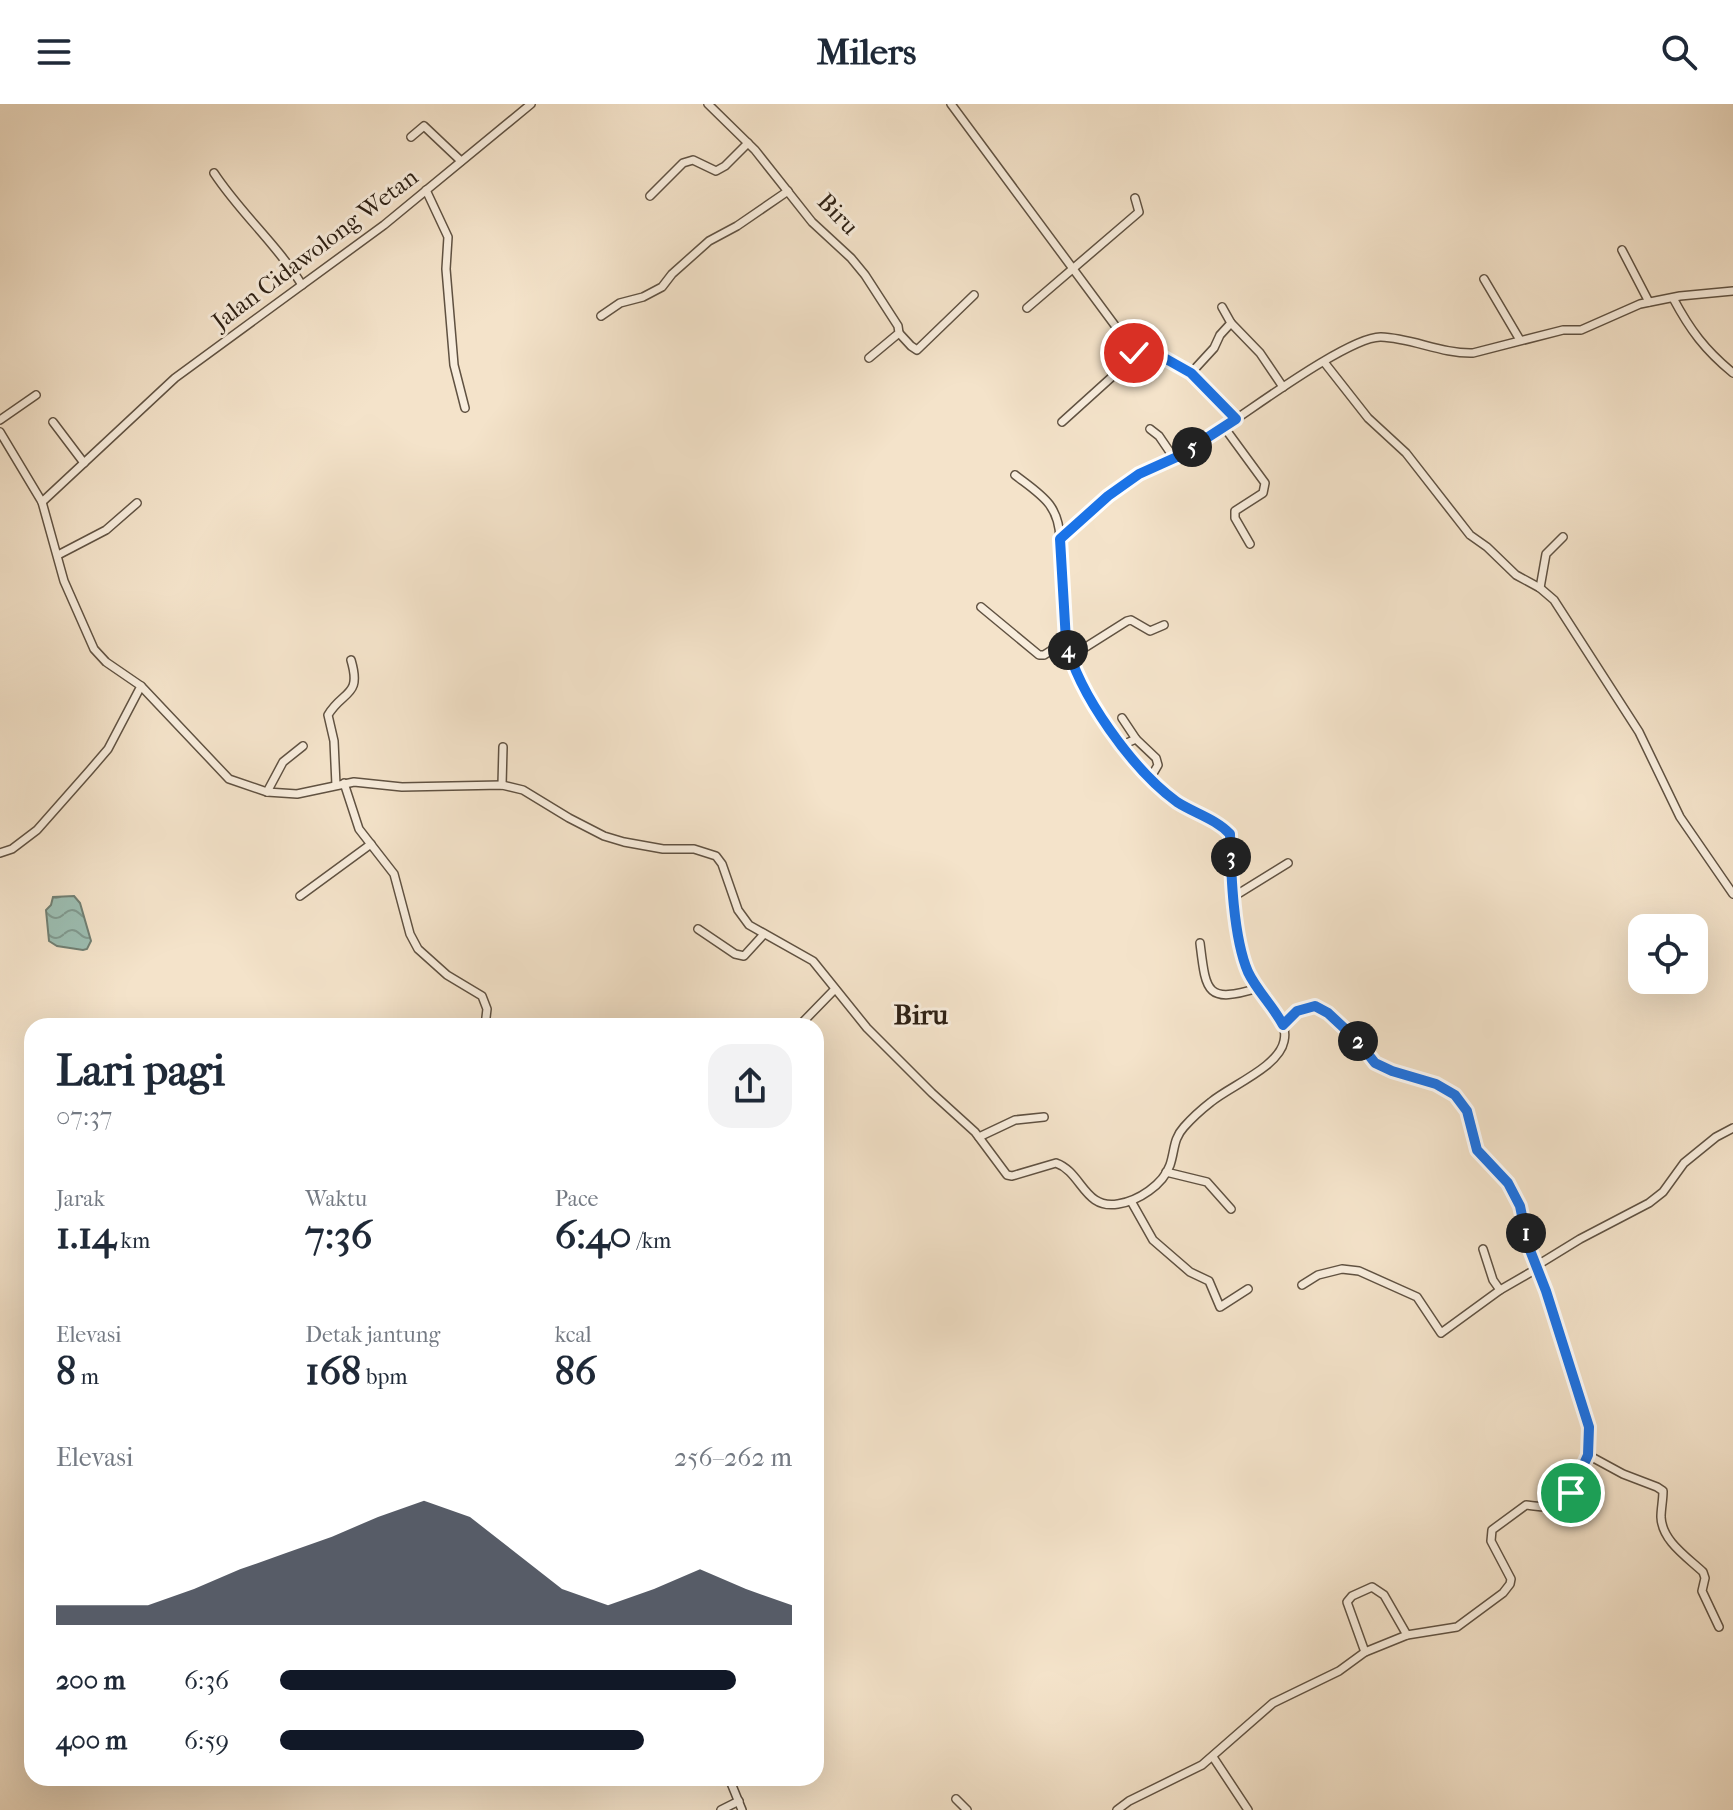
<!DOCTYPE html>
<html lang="id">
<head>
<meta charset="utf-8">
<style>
  body { margin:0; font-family:"IM FELL French Canon",serif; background:#f2f2f3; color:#1f2937; height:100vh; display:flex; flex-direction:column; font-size:30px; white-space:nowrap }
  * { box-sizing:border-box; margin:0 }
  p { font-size:26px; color:#747a83 }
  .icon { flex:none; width:44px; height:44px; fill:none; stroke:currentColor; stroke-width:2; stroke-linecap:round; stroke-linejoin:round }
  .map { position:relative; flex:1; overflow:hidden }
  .details { position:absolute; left:24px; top:914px; width:800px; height:768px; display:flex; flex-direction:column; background:#fff; border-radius:24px; box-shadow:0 8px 32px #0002 }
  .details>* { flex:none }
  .fabs { position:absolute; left:1628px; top:810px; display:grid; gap:16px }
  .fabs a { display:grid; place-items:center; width:80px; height:80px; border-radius:16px; background:#fff; box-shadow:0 8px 32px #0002; font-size:40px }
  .pin { position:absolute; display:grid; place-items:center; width:68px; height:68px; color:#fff; margin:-34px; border:4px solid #fff; border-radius:50%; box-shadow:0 2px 8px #0007 }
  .km { position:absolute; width:40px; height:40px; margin:-20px; border-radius:50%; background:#222; color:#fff; font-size:22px; line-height:40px; text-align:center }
  .round { display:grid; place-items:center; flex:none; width:84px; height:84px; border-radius:24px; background:#f2f2f3 }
  .head { display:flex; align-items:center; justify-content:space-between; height:136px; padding:0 32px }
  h1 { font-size:44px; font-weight:700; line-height:60px }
  .figures { display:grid; grid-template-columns:repeat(3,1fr); gap:12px; height:136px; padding:8px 32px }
  .figures div { display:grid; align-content:center }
  .figures b { font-size:40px; font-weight:700 }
  .figures small { font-size:22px; font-weight:400 }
  .figures p { font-size:22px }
  .chart { height:224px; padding:16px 32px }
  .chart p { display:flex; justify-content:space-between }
  .chart svg { width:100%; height:144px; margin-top:8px; fill:#111827; opacity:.7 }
  ul { padding:0 32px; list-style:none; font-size:26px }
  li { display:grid; grid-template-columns:128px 96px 1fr; align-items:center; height:60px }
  li i { height:20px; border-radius:10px; background:#111827 }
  header { display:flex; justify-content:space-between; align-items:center; height:104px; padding:0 32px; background:#fff; font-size:36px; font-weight:700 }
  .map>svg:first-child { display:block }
  .water { fill:url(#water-waves); stroke:#707f73; stroke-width:2 }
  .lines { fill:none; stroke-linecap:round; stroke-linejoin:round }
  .minor-casing { stroke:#605242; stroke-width:10 }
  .minor { stroke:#f8eddd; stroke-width:7 }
  .route-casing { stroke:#fff; stroke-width:16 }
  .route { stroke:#1a73e8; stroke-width:10 }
  .labels { text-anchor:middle; stroke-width:6; stroke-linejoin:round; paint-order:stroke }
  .street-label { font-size:24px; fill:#2e2115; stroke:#f8eddd }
  .quarter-label { font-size:28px; font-weight:bold; fill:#2e2115; stroke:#f8eddd }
</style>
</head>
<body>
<header><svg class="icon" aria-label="menu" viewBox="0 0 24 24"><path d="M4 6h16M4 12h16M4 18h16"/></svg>Milers<svg class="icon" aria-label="search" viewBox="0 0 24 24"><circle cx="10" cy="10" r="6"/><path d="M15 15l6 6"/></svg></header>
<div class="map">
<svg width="1733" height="1706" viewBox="0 0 1733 1706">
  <defs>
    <pattern id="water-waves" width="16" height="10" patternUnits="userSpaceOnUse" patternTransform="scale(2)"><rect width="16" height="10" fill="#9cbeb2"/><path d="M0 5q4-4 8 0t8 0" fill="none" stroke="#809a90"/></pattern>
  </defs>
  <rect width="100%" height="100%" fill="#f4e3ca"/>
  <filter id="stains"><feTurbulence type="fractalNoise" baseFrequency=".0025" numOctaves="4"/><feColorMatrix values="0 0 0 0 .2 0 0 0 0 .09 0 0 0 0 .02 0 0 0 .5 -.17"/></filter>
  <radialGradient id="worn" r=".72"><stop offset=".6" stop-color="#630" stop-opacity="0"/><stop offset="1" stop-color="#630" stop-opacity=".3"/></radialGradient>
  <polygon class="water" points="74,792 80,799 91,837 87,845 83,846 57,842 49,837 46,806 51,801 53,793"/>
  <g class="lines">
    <g class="minor-casing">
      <g id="minor">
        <polyline points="708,0 755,46 812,118 851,154 865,171 898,222 899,229 869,254"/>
        <polyline points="411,33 424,22 461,57"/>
        <path d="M 214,69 C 241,110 276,139 302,181"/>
        <polyline points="426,86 448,133 446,165 454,261 465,304"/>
        <polyline points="650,92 683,59 693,56 716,67 725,62 748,39"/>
        <polyline points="1622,146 1649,198"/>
        <polyline points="1484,175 1520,236"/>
        <path d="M 1673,194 C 1690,226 1705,246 1733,269"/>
        <polyline points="1027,204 1139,108 1135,94"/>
        <polyline points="601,212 620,199 643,193 662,183 672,170 709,137 737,122 788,87"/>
        <polyline points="1231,219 1260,249 1283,283"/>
        <polyline points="899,229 911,242 917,246 974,191"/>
        <polyline points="1324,258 1368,314 1406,349 1470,431 1487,443 1516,471 1540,484 1554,496 1639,628 1680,713 1733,790"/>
        <polyline points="1191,269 1214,244 1220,231 1231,219 1222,203"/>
        <path d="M 1236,315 C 1263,297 1352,232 1381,233 C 1412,234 1442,250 1473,249 L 1563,226 L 1581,226 L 1640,200 L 1680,192 L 1733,187"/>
        <polyline points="0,316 36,291"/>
        <polyline points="53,318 84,359"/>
        <polyline points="1062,318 1124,262 1136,245 1136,238"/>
        <polyline points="1224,323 1265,379 1263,389 1235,407 1235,414 1250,440"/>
        <polyline points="1150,325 1159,332 1174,354"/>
        <polyline points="0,328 42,398 64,477 94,545 106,558 141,582 108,645 90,666 37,726 12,745 0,749"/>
        <path d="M 1015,371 C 1041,391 1059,400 1060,435"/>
        <polyline points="42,398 175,274 384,121 531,0"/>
        <polyline points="58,451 106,426 137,399"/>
        <polyline points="1540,484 1546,450 1563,433"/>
        <polyline points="981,503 1039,551 1044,551 1066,537"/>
        <polyline points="1070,553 1127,517 1131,516 1150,527 1164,521"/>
        <path d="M 141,582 L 229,675 L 267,688 L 297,690 L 354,678 L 402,683 L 502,681 L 523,686 L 569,714 L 604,732 L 624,738 L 663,745 L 694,745 L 716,752 L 722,760 L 738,806 L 749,821 L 813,857 L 867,924 L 932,989 L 975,1028 L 1007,1071 L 1012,1072 L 1056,1059 C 1082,1068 1084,1106 1118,1100 C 1138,1097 1163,1081 1170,1061 C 1175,1046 1173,1035 1184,1023 C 1192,1014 1202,1005 1211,998 C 1230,982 1279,963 1284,937 C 1290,912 1258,889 1249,868 C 1233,833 1230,769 1230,730 C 1215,715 1194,709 1177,698 C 1133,667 1078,590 1066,537 L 1060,435 L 1108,392 L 1139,370 L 1179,352 L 1236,315 L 1191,269 L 1122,231 L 951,0"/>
        <polyline points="1122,614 1136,635"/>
        <polyline points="1122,641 1136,635 1156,654 1158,661 1151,673"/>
        <polyline points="344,679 359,725 394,770 410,830 418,845 447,871 482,892 487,905 485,922"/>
        <path d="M 336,681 L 334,637 L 328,611 C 343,586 362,593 351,556"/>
        <polyline points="502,681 503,643"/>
        <polyline points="267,688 283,658 303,642"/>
        <polyline points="300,792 371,740"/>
        <polyline points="1233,793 1288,759"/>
        <polyline points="698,825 735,850 744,852 764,830"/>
        <path d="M 1200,839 C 1206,888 1206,900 1258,884"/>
        <polyline points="799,922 835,885"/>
        <polyline points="979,1033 1015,1016 1044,1013"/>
        <polyline points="1166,1068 1207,1078 1231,1105"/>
        <polyline points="1131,1097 1153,1136 1190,1168 1209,1177 1220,1203 1248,1185"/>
        <polyline points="1483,1145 1493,1176 1500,1186 1538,1164"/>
        <polyline points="1536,1162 1580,1135 1649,1099 1663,1088 1684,1059 1716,1033 1733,1024"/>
        <polyline points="1302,1181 1318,1171 1342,1165 1359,1167 1417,1193 1441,1229 1500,1186"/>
        <path d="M 1588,1351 L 1623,1370 L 1657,1383 L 1663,1387 C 1663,1396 1661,1405 1661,1413 C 1662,1437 1687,1453 1703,1468 L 1705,1474 L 1702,1487 L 1719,1523"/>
        <polyline points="1365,1548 1347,1498 1352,1492 1372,1483 1384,1491 1407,1531"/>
        <polyline points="1213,1653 1248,1706"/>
        <polyline points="729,1674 742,1706"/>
        <polyline points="956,1695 967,1706"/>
        <polyline points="721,1706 739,1697"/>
        <path d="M 1117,1706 L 1129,1697 L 1202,1661 L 1273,1599 L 1339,1567 L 1365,1548 L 1407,1531 L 1457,1523 L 1503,1489 L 1510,1480 L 1511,1475 L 1491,1437 L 1492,1426 L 1526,1401 C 1535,1402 1549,1405 1557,1402 C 1573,1396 1590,1352 1590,1336 C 1589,1323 1586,1311 1583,1299 L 1528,1141 L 1520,1102 L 1508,1079 L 1477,1046 L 1467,1007 L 1455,991 L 1436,980 L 1392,967 L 1375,959 L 1357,936 L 1328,909 L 1315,902 L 1297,907 L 1283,921"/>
      </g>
    </g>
    <use href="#minor" class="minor"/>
  </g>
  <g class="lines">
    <g class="route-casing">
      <path id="route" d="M 1134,249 L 1136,238 L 1191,269 L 1236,315 L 1179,352 L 1139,370 L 1108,392 L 1060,435 L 1066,537 C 1078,590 1133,666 1177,698 C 1194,709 1216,715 1230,730 C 1231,769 1233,833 1248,868 C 1257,887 1273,902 1283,921 L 1297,907 L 1315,902 L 1328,909 L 1357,936 L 1375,959 L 1392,967 L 1436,980 L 1455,991 L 1467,1007 L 1477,1046 L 1508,1079 L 1520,1102 L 1528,1141 L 1546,1187 L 1589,1323 L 1588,1351 L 1571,1389"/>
    </g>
    <use href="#route" class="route"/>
  </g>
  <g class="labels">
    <g class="street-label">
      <text transform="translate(838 110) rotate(46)" y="8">Biru</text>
      <text transform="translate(315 145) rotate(-37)" y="8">Jalan Cidawolong Wetan</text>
    </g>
    <g class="quarter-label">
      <text x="921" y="920">Biru</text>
    </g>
  </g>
  <rect width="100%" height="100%" filter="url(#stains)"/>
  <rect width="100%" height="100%" fill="url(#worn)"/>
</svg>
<div class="fabs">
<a><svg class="icon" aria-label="locate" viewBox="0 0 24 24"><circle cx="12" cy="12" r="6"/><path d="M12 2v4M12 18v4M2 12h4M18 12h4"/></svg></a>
</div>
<div class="pin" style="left:1571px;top:1389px;background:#1e9e55"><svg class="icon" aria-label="arrive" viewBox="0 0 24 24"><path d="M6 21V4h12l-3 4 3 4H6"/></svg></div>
<div class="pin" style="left:1134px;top:249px;background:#d93025"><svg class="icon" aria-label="check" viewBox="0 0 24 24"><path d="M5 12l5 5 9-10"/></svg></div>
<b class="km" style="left:1526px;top:1129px">1</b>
<b class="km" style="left:1358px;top:937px">2</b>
<b class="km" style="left:1231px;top:753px">3</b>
<b class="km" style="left:1068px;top:546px">4</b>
<b class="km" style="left:1192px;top:343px">5</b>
<section class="details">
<div class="head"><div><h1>Lari pagi</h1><p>07:37</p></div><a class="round"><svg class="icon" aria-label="share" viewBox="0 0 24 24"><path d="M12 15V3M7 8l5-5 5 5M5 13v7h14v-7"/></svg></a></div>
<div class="figures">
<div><p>Jarak</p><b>1.14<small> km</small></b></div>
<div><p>Waktu</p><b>7:36</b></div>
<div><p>Pace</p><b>6:40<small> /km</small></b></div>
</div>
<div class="figures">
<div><p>Elevasi</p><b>8<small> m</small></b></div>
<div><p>Detak jantung</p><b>168<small> bpm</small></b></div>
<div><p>kcal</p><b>86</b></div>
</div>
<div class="chart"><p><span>Elevasi</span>256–262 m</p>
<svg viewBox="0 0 160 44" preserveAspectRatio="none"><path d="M0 44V38L10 38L20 38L30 33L40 27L50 22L60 17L70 11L80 6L90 11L100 22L110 33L120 38L130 33L140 27L150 33L160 38V44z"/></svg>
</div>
<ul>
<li><b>200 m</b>6:36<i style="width:89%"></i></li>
<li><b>400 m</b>6:59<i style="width:71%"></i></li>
</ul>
</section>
</div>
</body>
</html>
